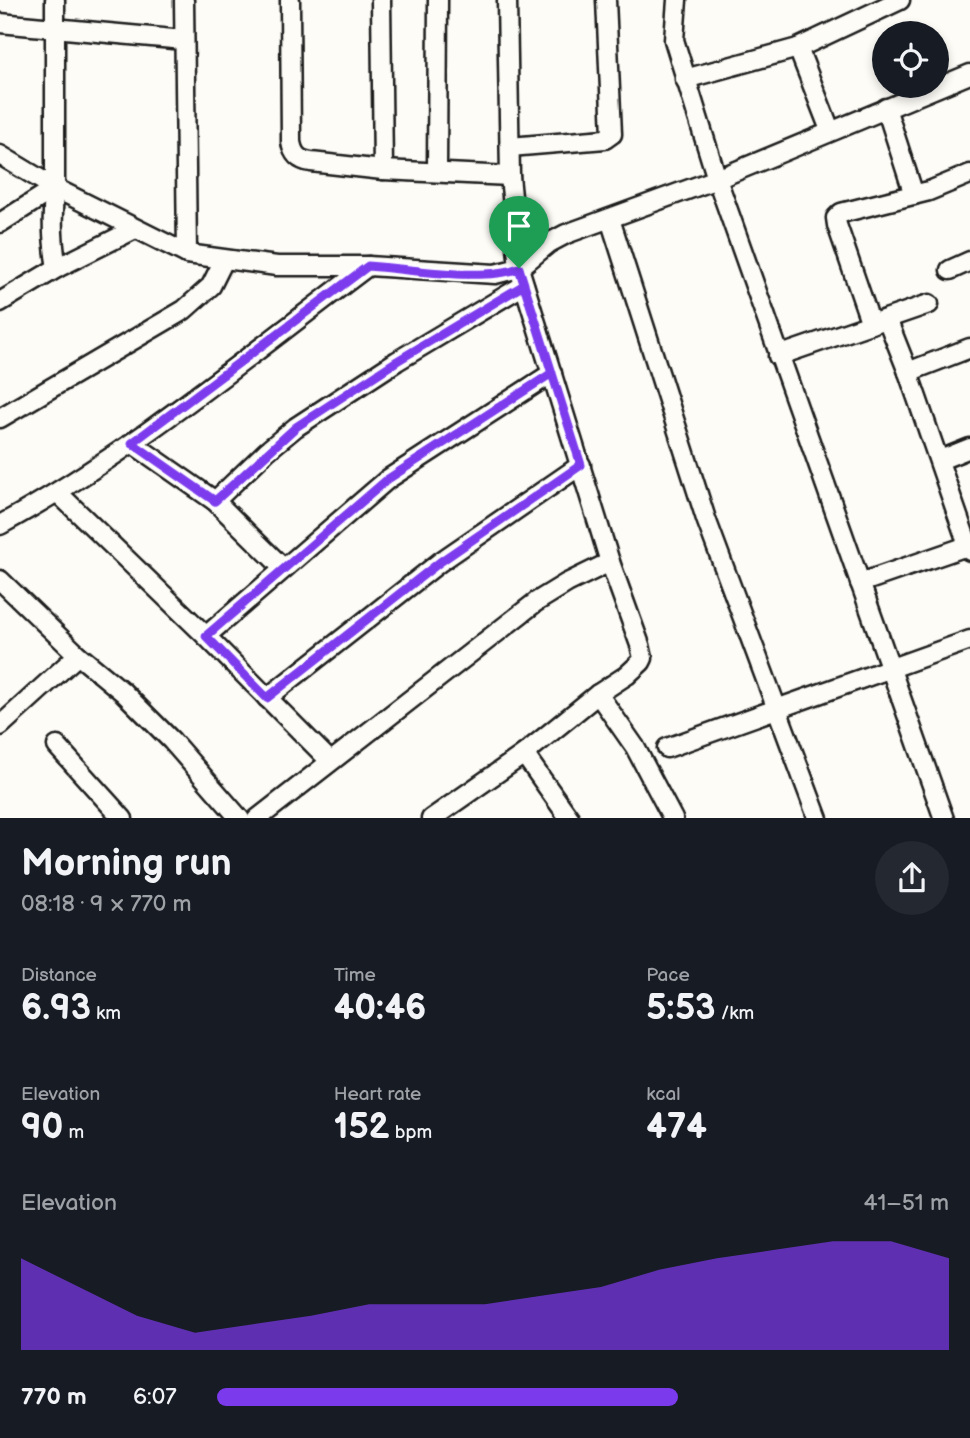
<!DOCTYPE html>
<html lang="en">
<head>
<meta charset="utf-8">
<style>
  body { margin:0; font-family:"Balsamiq Sans",sans-serif; background:#242831; color:#f1f3f6; height:100vh; display:flex; flex-direction:column; font-size:26px; white-space:nowrap }
  * { box-sizing:border-box; margin:0 }
  p { font-size:23px; color:#9ea1a6 }
  .icon { flex:none; width:38px; height:38px; fill:none; stroke:currentColor; stroke-width:2; stroke-linecap:round; stroke-linejoin:round }
  .map { position:relative; height:818px; overflow:hidden }
  .side { display:flex; flex-direction:column; background:#171b24; flex:1 }
  .side>* { flex:none }
  .fabs { position:absolute; left:872px; top:21px; display:grid; gap:14px }
  .fabs a { display:grid; place-items:center; width:77px; height:77px; border-radius:50%; background:#171b24; box-shadow:0 4px 10px #0003; font-size:35px }
  .pin { position:absolute; display:grid; place-items:center; width:60px; height:60px; color:#fff; margin:-72px -30px; border-radius:50% 50% 50% 0; rotate:-45deg; box-shadow:0 0 7px #0007 }
  .pin .icon { rotate:45deg }
  .round { display:grid; place-items:center; flex:none; width:74px; height:74px; border-radius:37px; background:#242831 }
  .summary { display:flex; align-items:center; justify-content:space-between; height:119px; padding:0 21px }
  h1 { font-size:38px; font-weight:600; line-height:52px }
  .metrics { display:grid; grid-template-columns:repeat(3,1fr); gap:10px; height:119px; padding:7px 21px }
  .metrics div { display:grid; align-content:center }
  .metrics b { font-size:35px; font-weight:600 }
  .metrics small { font-size:19px; font-weight:400 }
  .metrics p { font-size:19px }
  .chart { height:196px; padding:14px 21px }
  .chart p { display:flex; justify-content:space-between }
  .chart svg { width:100%; height:126px; margin-top:7px; fill:#7c3aed; opacity:.7 }
  ul { padding:0 21px; list-style:none; font-size:23px }
  li { display:grid; grid-template-columns:112px 84px 1fr; align-items:center; height:52px }
  li i { height:18px; border-radius:9px; background:#7c3aed }
  .map>svg:first-child { display:block }
  .lines { fill:none; stroke-linecap:round; stroke-linejoin:round }
  .minor-casing { stroke:#1c1c1c; stroke-width:23 }
  .minor { stroke:#fdfcf7; stroke-width:18 }
  .route-casing { stroke:#fff; stroke-width:14 }
  .route { stroke:#7c3aed; stroke-width:9 }
</style>
</head>
<body>
<div class="map">
<svg width="970" height="819" viewBox="0 0 970 819">
  <rect width="100%" height="100%" fill="#fdfcf7"/>
  <filter id="ink" filterUnits="userSpaceOnUse"><feTurbulence type="fractalNoise" baseFrequency=".0143" numOctaves="2"/><feDisplacementMap in="SourceGraphic" scale="14" xChannelSelector="R" yChannelSelector="G"/><feConvolveMatrix kernelMatrix="1 2 1 2 8 2 1 2 1" color-interpolation-filters="sRGB"/></filter>
  <g filter="url(#ink)">
    <g class="lines">
      <g class="minor-casing">
        <g id="minor">
          <path d="M 55,0 L 55,188 C 51,216 52,240 57,268"/>
          <polyline points="184,0 187,254"/>
          <path d="M 290,0 L 291,142 C 293,154 298,160 311,162 L 383,170 L 510,176"/>
          <polyline points="381,0 383,170"/>
          <polyline points="677,0 674,40 717,179 944,819"/>
          <polyline points="0,23 184,40"/>
          <polyline points="798,48 830,130"/>
          <polyline points="685,79 798,48 900,0"/>
          <polyline points="886,108 914,195"/>
          <polyline points="510,147 605,139 612,134 606,0"/>
          <polyline points="0,155 55,188 187,254 277,266 368,266 495,274 519,268 549,243 566,234 717,179 970,74"/>
          <polyline points="437,171 438,0"/>
          <polyline points="610,219 706,519 818,819"/>
          <polyline points="0,223 55,188"/>
          <polyline points="950,270 970,261"/>
          <polyline points="0,302 57,268 135,229"/>
          <polyline points="887,319 908,372 970,551"/>
          <polyline points="871,324 837,225 836,218 841,213 929,191 970,174"/>
          <polyline points="778,356 929,304"/>
          <polyline points="908,372 970,348"/>
          <polyline points="0,418 184,310 211,286 224,260"/>
          <polyline points="132,443 215,501 283,568"/>
          <polyline points="940,460 970,448"/>
          <polyline points="58,493 206,636 330,761"/>
          <polyline points="215,501 267,451 296,427 397,361 524,285"/>
          <path d="M 0,525 C 132,453 248,356 368,266"/>
          <polyline points="0,580 78,655 123,692 172,741 240,819"/>
          <polyline points="860,583 970,545"/>
          <polyline points="206,636 388,479 552,373"/>
          <polyline points="598,694 635,747 673,819"/>
          <polyline points="267,698 440,562 581,465"/>
          <polyline points="0,726 78,655"/>
          <polyline points="57,746 123,819"/>
          <polyline points="667,748 970,640"/>
          <polyline points="524,754 570,819"/>
          <polyline points="257,819 536,602 567,583 610,562"/>
          <polyline points="431,819 524,754 598,694 627,675 641,662 643,658 640,645 610,562 519,268 510,176 507,0"/>
        </g>
      </g>
      <use href="#minor" class="minor"/>
    </g>
  </g>
  <g class="lines" filter="url(#ink)">
    <g class="route-casing">
      <path id="route" d="M 519,268 C 484,282 407,269 368,266 L 132,443 L 215,501 L 296,427 L 397,361 L 524,285 L 581,465 L 440,562 L 267,698 L 206,636 L 388,479 L 552,373 L 519,268"/>
    </g>
    <use href="#route" class="route"/>
  </g>
</svg>
<div class="fabs">
<a><svg class="icon" aria-label="locate" viewBox="0 0 24 24"><circle cx="12" cy="12" r="6"/><path d="M12 2v4M12 18v4M2 12h4M18 12h4"/></svg></a>
</div>
<div class="pin" style="left:519px;top:268px;background:#1e9e55"><svg class="icon" aria-label="arrive" viewBox="0 0 24 24"><path d="M6 21V4h12l-3 4 3 4H6"/></svg></div>
</div>
<section class="side">
<div class="summary"><div><h1>Morning run</h1><p>08:18 · 9 × 770 m</p></div><a class="round"><svg class="icon" aria-label="share" viewBox="0 0 24 24"><path d="M12 15V3M7 8l5-5 5 5M5 13v7h14v-7"/></svg></a></div>
<div class="metrics">
<div><p>Distance</p><b>6.93<small> km</small></b></div>
<div><p>Time</p><b>40:46</b></div>
<div><p>Pace</p><b>5:53<small> /km</small></b></div>
</div>
<div class="metrics">
<div><p>Elevation</p><b>90<small> m</small></b></div>
<div><p>Heart rate</p><b>152<small> bpm</small></b></div>
<div><p>kcal</p><b>474</b></div>
</div>
<div class="chart"><p><span>Elevation</span>41–51 m</p>
<svg viewBox="0 0 160 44" preserveAspectRatio="none"><path d="M0 44V12L10 22L20 32L30 38L40 35L50 32L60 28L70 28L80 28L90 25L100 22L110 16L120 12L130 9L140 6L150 6L160 12V44z"/></svg>
</div>
<ul>
<li><b>770 m</b>6:07<i style="width:63%"></i></li>
</ul>
</section>
</body>
</html>
